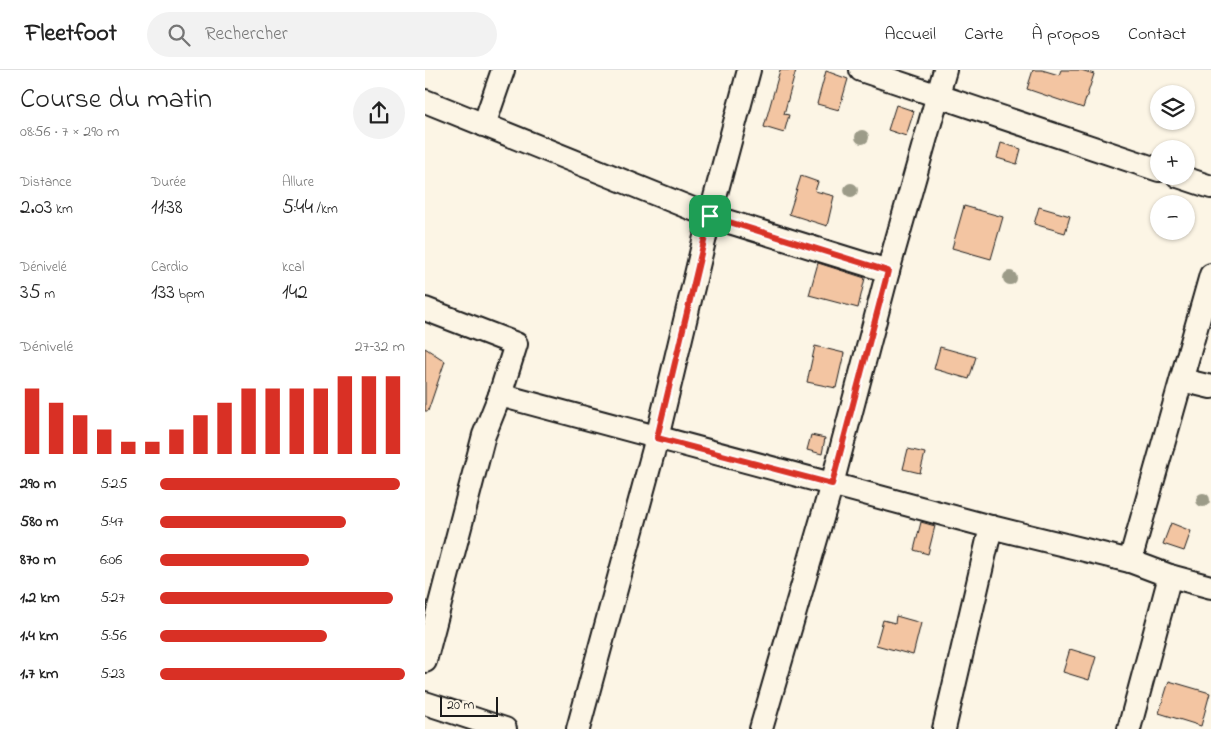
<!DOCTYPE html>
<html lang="fr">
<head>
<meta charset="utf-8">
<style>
  body { margin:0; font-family:"Indie Flower",sans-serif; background:#f2f2f2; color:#222; height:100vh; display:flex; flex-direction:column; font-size:19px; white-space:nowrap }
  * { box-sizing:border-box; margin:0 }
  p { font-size:16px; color:#767676 }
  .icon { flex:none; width:28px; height:28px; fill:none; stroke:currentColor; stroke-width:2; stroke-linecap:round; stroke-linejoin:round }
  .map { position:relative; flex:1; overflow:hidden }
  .panel { display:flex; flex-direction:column; background:#fff; width:425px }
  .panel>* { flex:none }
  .buttons { position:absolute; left:725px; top:15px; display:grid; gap:10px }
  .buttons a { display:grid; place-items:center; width:45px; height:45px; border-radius:50%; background:#fff; box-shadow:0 1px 4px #0004; font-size:25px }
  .scale { position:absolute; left:15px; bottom:12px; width:58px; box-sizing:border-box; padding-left:5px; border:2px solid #1c1c1c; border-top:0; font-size:14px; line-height:18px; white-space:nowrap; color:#1c1c1c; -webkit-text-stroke:4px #fcf5e5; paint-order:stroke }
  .pin { position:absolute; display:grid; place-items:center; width:42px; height:42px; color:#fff; margin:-21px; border-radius:10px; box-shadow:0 2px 8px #0006 }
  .round { display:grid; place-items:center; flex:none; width:52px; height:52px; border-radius:26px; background:#f2f2f2 }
  .head { display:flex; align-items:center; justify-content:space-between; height:85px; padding:0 20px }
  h1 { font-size:28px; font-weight:600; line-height:38px }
  .stats { display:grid; grid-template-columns:repeat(3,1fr); gap:8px; height:85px; padding:5px 20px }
  .stats div { display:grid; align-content:center }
  .stats b { font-size:21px; font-weight:600 }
  .stats small { font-size:14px; font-weight:400 }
  .stats p { font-size:14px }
  .chart { height:140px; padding:10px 20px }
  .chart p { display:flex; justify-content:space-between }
  .chart svg { width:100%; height:90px; margin-top:5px; stroke:#d93025; stroke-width:6 }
  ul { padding:0 20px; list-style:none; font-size:16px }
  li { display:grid; grid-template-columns:80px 60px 1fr; align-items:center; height:38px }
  li i { height:12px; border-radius:6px; background:#d93025 }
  header { display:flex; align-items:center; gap:30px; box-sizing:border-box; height:70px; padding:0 25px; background:#fff; border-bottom:1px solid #e0e0e0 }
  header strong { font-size:24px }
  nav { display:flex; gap:28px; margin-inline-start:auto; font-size:18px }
  .search { width:350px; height:45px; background:#f2f2f2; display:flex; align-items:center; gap:12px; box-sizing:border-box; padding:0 18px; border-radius:28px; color:#767676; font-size:19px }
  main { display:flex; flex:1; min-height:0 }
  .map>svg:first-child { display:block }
  .building { fill:#f3c5a2; stroke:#1c1c1c }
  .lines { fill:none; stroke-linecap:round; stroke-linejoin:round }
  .minor-casing { stroke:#1c1c1c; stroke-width:26 }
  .minor { stroke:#fcf5e5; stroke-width:22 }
  .tree { fill:#9c9b88 }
  .route-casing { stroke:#fff; stroke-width:10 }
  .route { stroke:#d93025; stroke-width:6 }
</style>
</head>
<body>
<header>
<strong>Fleetfoot</strong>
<div class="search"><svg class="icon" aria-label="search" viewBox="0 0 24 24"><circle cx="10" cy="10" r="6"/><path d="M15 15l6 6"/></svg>Rechercher</div>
<nav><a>Accueil</a><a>Carte</a><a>À propos</a><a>Contact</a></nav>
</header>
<main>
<section class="panel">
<div class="head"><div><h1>Course du matin</h1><p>08:56 · 7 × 290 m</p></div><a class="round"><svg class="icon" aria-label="share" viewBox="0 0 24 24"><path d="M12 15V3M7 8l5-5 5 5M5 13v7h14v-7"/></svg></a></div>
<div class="stats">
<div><p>Distance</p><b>2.03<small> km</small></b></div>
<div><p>Durée</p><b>11:38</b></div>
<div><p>Allure</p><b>5:44<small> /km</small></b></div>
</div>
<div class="stats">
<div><p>Dénivelé</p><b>35<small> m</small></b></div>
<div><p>Cardio</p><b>133<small> bpm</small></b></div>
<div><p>kcal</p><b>142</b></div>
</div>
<div class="chart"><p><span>Dénivelé</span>27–32 m</p>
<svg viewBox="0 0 160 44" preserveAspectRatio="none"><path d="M5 44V12M15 44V19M25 44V25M35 44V32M45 44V38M55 44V38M65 44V32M75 44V25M85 44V19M95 44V12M105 44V12M115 44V12M125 44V12M135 44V6M145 44V6M155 44V6"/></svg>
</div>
<ul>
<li><b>290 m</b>5:25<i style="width:98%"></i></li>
<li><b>580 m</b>5:47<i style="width:76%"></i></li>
<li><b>870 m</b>6:06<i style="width:61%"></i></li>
<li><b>1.2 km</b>5:27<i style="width:95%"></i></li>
<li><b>1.4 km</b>5:56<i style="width:68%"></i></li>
<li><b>1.7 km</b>5:23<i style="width:100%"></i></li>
</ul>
</section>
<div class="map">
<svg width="786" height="659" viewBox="0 0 786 659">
  <rect width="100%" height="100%" fill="#fcf5e5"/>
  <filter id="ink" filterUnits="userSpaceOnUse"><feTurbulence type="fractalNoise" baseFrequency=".02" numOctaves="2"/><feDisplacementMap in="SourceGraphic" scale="10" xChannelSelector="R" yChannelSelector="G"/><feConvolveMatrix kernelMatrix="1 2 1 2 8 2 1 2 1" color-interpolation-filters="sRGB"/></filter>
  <g filter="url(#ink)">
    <g class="building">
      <polygon points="355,0 371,0 359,44 364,45 359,63 339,57"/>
      <polygon points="608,0 617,0 634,5 636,0 656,0 669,4 658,38 602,19"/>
      <polygon points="401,1 423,9 414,40 392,34"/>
      <polygon points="471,35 489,41 481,66 463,60"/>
      <polygon points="576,73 596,79 592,94 572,88"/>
      <polygon points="376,106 393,112 390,121 409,126 402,156 364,144"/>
      <polygon points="539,136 578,147 566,189 527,178"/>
      <polygon points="614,137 645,146 640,163 609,154"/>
      <polygon points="393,193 440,208 433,238 384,225"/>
      <polygon points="390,276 419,283 411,318 382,312"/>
      <polygon points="515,277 551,287 544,309 509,299"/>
      <polygon points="0,278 20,291 3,341 0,341"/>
      <polygon points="386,365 400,368 397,384 382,380"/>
      <polygon points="483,379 500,383 495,403 478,399"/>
      <polygon points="496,452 510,456 503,484 489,480"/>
      <polygon points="746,453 766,461 759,481 738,474"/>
      <polygon points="471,546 496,553 488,585 451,575 458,550 470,553"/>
      <polygon points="645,579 671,587 664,610 638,602"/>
      <polygon points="744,611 785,623 776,656 734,643"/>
    </g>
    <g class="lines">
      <g class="minor-casing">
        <g id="minor">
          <polyline points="436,0 734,100"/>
          <polyline points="0,31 285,146 463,201"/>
          <polyline points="59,55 78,0"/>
          <polyline points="753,106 786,117"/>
          <polyline points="0,239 91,274 75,325 566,457 705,491 745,506 786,517"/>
          <polyline points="757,310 786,317"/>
          <polyline points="705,491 786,205"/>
          <polyline points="0,591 59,365 75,325"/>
          <polyline points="0,633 80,659"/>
          <polyline points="153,659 232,368 285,146 324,0"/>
          <polyline points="336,659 407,414 463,201 520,0"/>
          <polyline points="519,659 566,457"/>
          <polyline points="704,659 745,506"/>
        </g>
      </g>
      <use href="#minor" class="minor"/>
    </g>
    <g class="tree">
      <circle cx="437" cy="67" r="7"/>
      <circle cx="426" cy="120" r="7"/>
      <circle cx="585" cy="208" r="7"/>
      <circle cx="778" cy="430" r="7"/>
    </g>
  </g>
  <g class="lines" filter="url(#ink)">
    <g class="route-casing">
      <polygon id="route" points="285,146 463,201 407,414 232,368"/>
    </g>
    <use href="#route" class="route"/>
  </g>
</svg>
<div class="buttons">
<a><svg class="icon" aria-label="layers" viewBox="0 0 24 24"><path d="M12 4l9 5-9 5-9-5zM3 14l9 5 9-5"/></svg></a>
<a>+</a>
<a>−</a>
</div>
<div class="scale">20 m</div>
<div class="pin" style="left:285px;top:146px;background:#1e9e55"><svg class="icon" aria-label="arrive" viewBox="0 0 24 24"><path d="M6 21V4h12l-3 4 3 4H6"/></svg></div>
</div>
</main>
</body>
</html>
